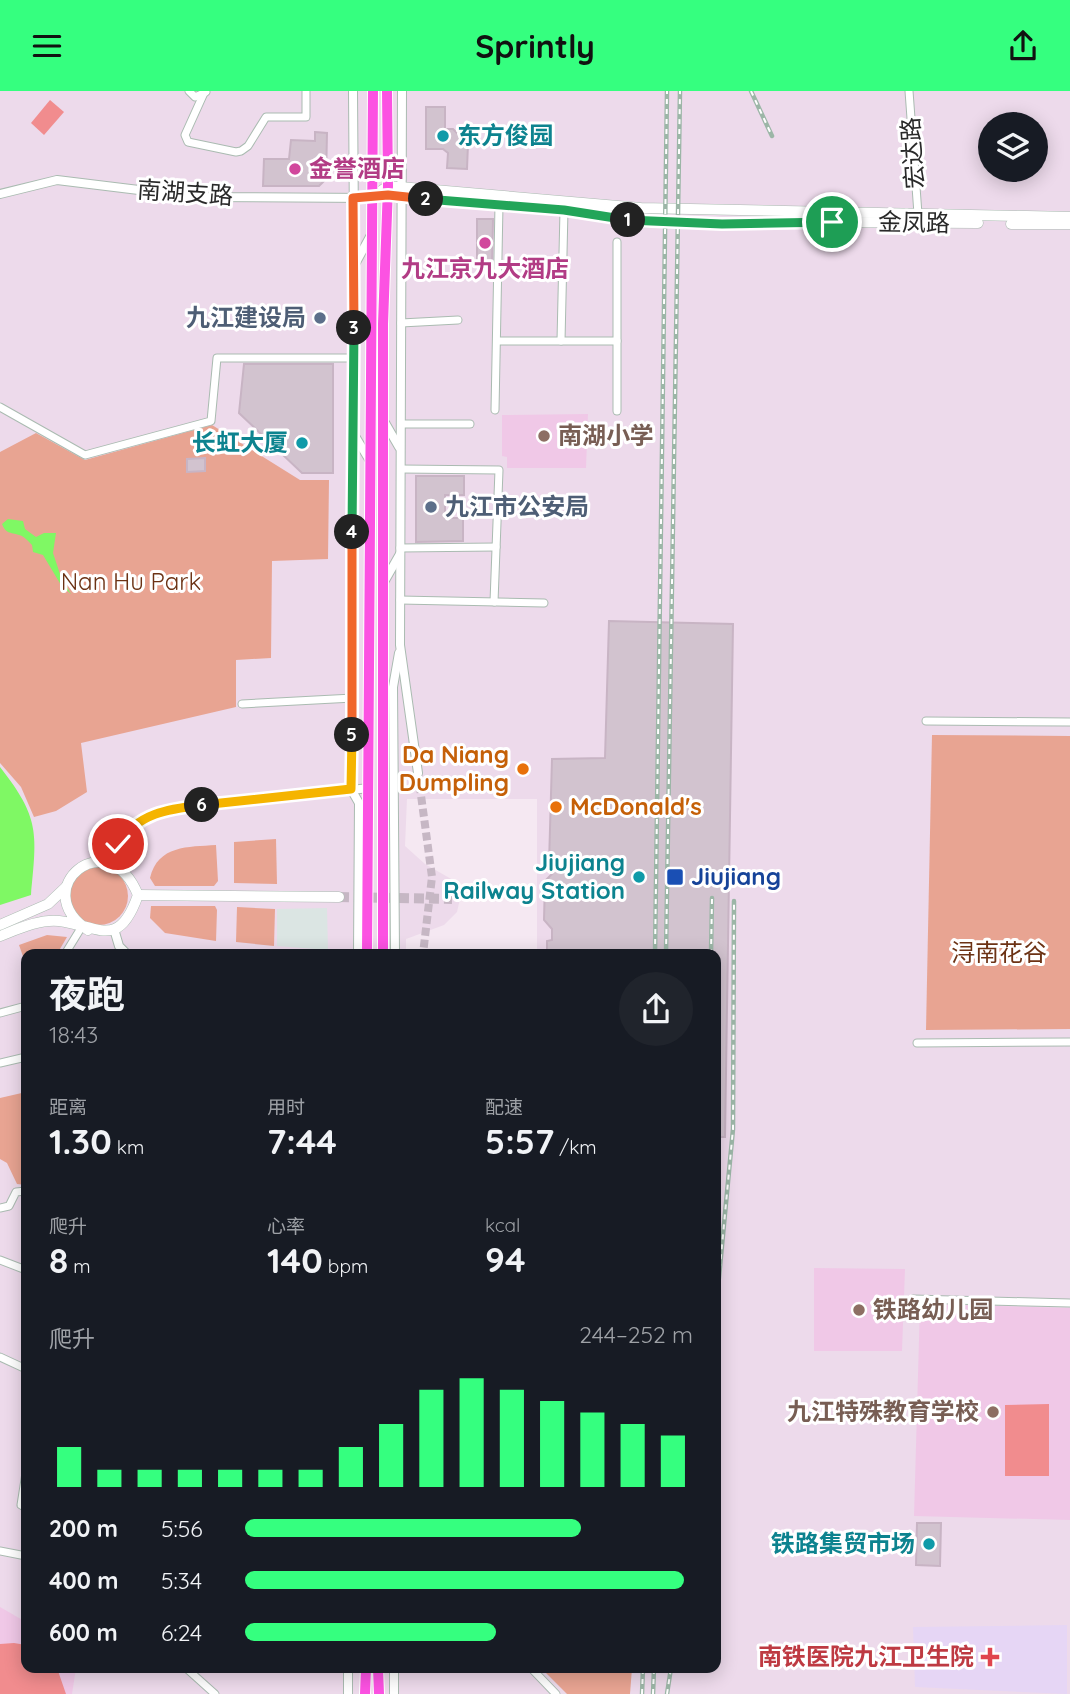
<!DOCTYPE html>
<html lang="zh">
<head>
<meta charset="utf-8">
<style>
  body { margin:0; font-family:Quicksand,"Noto Sans SC",sans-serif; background:#20242c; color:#f1f3f6; height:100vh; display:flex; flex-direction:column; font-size:26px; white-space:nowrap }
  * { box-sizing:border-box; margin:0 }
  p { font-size:23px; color:#9ea1a6 }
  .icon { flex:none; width:38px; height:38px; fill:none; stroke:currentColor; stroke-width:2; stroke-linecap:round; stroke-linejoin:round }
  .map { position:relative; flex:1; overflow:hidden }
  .details { position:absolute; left:21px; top:858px; width:700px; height:724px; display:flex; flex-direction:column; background:#171b24; border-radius:14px; box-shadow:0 4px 18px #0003 }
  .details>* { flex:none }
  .controls { position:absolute; left:978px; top:21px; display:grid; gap:14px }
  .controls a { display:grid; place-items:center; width:70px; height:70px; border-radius:50%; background:#171b24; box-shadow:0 4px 18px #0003; font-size:35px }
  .pin { position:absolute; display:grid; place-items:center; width:60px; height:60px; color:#fff; margin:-30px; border:4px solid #fff; border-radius:50%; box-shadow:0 2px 7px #0007 }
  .km { position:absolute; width:35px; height:35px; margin:-18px; border-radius:50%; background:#222; color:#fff; font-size:19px; line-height:35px; text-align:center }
  .round { display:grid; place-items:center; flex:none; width:74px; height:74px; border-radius:37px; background:#20242c }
  .headline { display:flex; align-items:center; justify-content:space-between; height:119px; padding:0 28px }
  h1 { font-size:38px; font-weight:700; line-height:52px }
  .metrics { display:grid; grid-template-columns:repeat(3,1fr); gap:10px; height:119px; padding:7px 28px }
  .metrics div { display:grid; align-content:center }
  .metrics b { font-size:35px; font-weight:700 }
  .metrics small { font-size:19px; font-weight:400 }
  .metrics p { font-size:19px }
  .chart { height:196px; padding:14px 28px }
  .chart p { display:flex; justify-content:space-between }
  .chart svg { width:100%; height:126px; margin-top:7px; stroke:#35ff7f; stroke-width:6 }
  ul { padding:0 28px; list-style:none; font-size:23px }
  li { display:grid; grid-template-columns:112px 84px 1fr; align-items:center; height:52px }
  li i { height:18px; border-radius:9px; background:#35ff7f }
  header { display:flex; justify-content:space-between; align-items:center; height:91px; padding:0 28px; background:#35ff7f; color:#111; font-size:32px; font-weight:700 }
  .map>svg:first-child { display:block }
  .industrial { fill:#dbe5e3 }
  .education { fill:#f0c8e7 }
  .medical { fill:#e6d6f5 }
  .green { fill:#e8a492 }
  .pitch { fill:#f18c8e }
  .plaza { fill:#f5e8f2 }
  .water { fill:#7ff864 }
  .building { fill:#d2c3cf; stroke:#c8b4c4; stroke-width:2 }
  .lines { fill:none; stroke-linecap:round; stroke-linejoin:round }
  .tertiary-tunnel { stroke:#c6b7c4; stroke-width:8; stroke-dasharray:8 4; stroke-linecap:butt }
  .secondary-tunnel { stroke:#c6b7c4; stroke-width:10; stroke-dasharray:10 5; stroke-linecap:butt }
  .minor-casing { stroke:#aabbb1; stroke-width:9 }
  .tertiary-casing { stroke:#aabbb1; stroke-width:10 }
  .secondary-casing { stroke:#aabbb1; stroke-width:11 }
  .trunk-casing { stroke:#fff; stroke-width:12 }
  .minor { stroke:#fff; stroke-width:7 }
  .tertiary { stroke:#fff; stroke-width:8 }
  .secondary { stroke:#fff; stroke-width:10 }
  .trunk { stroke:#fc52e2; stroke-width:10 }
  .rail-casing { stroke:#9cb6a7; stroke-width:4.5 }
  .rail { stroke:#fff; stroke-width:2; stroke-dasharray:5; stroke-linecap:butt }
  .split-1-casing { stroke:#fff; stroke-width:14 }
  .split-2-casing { stroke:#fff; stroke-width:14 }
  .split-3-casing { stroke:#fff; stroke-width:14 }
  .split-4-casing { stroke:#fff; stroke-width:14 }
  .split-5-casing { stroke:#fff; stroke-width:14 }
  .split-6-casing { stroke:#fff; stroke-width:14 }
  .split-7-casing { stroke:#fff; stroke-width:14 }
  .split-1 { stroke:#22a559; stroke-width:9 }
  .split-2 { stroke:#22a559; stroke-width:9 }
  .split-3 { stroke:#f0652b; stroke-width:9 }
  .split-4 { stroke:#22a559; stroke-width:9 }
  .split-5 { stroke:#f0652b; stroke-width:9 }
  .split-6 { stroke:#f5b400; stroke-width:9 }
  .split-7 { stroke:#f5b400; stroke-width:9 }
  .culture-dot { fill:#0f9aa8; stroke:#fff; stroke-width:2.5 }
  .hotel-dot { fill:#d1479c; stroke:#fff; stroke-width:2.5 }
  .service-dot { fill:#5c6f8a; stroke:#fff; stroke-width:2.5 }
  .education-dot { fill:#8d6e63; stroke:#fff; stroke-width:2.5 }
  .food-dot { fill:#e8710a; stroke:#fff; stroke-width:2.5 }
  .transit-dot { fill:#1a4fb4; stroke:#fff; stroke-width:2.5 }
  .health-dot { fill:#e0444e; stroke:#fff; stroke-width:2.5 }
  .labels { text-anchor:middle; stroke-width:6; stroke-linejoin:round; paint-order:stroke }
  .culture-label { font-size:24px; font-weight:bold; fill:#0d838f; stroke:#fff; text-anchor:end }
  .street-label { font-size:24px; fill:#292929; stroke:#fff }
  .hotel-label { font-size:24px; font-weight:bold; fill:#b23c85; stroke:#fff; text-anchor:start }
  .service-label { font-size:24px; font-weight:bold; fill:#4e5e75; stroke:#fff; text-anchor:end }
  .education-label { font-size:24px; font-weight:bold; fill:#785e54; stroke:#fff; text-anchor:start }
  .park-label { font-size:24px; fill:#6c3214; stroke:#fff }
  .food-label { font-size:24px; font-weight:bold; fill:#c56008; stroke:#fff; text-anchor:end }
  .transit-label { font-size:24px; font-weight:bold; fill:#164399; stroke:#fff; text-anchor:start }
  .health-label { font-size:24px; font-weight:bold; fill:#be3a42; stroke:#fff; text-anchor:end }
</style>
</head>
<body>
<header><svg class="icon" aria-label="menu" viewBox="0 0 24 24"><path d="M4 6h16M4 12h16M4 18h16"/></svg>Sprintly<svg class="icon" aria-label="share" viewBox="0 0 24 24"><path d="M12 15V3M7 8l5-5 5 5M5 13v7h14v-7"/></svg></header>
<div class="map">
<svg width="1070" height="1603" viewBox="0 0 1070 1603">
  <rect width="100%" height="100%" fill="#eddaeb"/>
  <polygon class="industrial" points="327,817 328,859 277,855 277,818"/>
  <g class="education">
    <polygon points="588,323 586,377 507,377 507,366 502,365 502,324"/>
    <polygon points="814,1177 905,1178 902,1260 814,1260"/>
    <polygon points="920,1213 1070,1217 1070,1429 914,1425"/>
    <polygon points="0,1516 26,1531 26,1577 76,1577 72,1603 0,1603"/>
  </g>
  <polygon class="medical" points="1067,1534 1067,1603 915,1596 913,1536"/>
  <g class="green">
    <polygon points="212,334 300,389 329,389 328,468 272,470 271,567 236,569 236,616 81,652 87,701 56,720 34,726 21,696 0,672 0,361 36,342 85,369"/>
    <polygon points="932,644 1070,645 1070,938 926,939"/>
    <polygon points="276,748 277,793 234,792 234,751"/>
    <path d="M 216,754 L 218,790 L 214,795 L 155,795 L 150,787 C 158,754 188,756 216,754 Z"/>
    <circle cx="99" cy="805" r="29"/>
    <polygon points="151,815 215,815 217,819 216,850 165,842 150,827"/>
    <polygon points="237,816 275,818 274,855 236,851"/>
    <polygon points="47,844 67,846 57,863 26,863 26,874 19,854"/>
    <polygon points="26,1001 26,1094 17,1093 7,1072 0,1068 0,1007"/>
    <polygon points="632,1577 630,1603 567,1603 542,1578"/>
  </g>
  <g class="pitch">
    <polygon points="50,9 64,21 44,44 31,32"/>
    <polygon points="1049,1313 1049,1385 1005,1385 1005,1314"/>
    <polygon points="14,1552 26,1554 26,1577 57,1577 66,1603 0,1603 0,1553"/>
  </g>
  <polygon class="plaza" points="407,708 537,708 537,863 406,863 406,848 444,834 457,821 460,808 460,798 453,789 425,773 405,755"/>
  <g class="water">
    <path d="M 8,428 L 23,430 L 25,438 L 36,446 L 44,442 L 56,442 L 53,462 L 61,486 L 71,503 L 61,494 L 43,464 L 33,461 L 32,454 C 29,451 24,445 19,444 C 10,441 6,443 2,433 Z"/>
    <path d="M 0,676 C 40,727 37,742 31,804 L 0,814 Z"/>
  </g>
  <g class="building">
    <polygon points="426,16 445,16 445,38 453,38 468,53 467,78 447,77 448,62 443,58 426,58"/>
    <polygon points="315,41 327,42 326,88 319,95 263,95 264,68 289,68 291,49 315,50"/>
    <polygon points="477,128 493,128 492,175 477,175"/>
    <polygon points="244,273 333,273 333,382 302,382 239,322"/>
    <polygon points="205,367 205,380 187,381 187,368"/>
    <polygon points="416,385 464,385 464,404 445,404 445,427 463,427 463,450 416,451"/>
    <polygon points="609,530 733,533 725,1046 716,1046 716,863 547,863 547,850 552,849 552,838 544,829 545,790 554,781 554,774 549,773 552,668 605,667"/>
    <polygon points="917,1432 941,1432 940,1475 916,1474"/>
  </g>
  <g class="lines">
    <polyline class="tertiary-tunnel" points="418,682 432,786 423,863"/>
    <polyline class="secondary-tunnel" points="339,806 452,808"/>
    <g class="minor-casing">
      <g id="minor">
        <polyline points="189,0 195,6 206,1"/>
        <polyline points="909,0 918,123"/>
        <polyline points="204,2 185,44 188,51 236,61 241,60 248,55 266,26 306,26 306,0"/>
        <polyline points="401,232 458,229"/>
        <polyline points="497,250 617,250"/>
        <polyline points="561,250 564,119"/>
        <polyline points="0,316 85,364 211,330 217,267 354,267"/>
        <polyline points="495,319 499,114"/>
        <polyline points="617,320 617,151"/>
        <polyline points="401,333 470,333"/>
        <polyline points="401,378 499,379 494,511"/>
        <polyline points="400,457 496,456"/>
        <polyline points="400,509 544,512"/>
        <polyline points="242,613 353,607"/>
        <polyline points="926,630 1070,631"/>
        <polyline points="65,863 81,837"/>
        <polyline points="0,922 26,915"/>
        <polyline points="917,952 1070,951"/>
        <polyline points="0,972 26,966"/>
        <polyline points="0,1117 9,1115 16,1101 26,1100"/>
        <polyline points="0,1169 26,1179"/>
        <polyline points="913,1208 1070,1212"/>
        <polyline points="0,1266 26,1278"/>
        <polyline points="26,1382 21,1414 26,1417"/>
        <polyline points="0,1460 26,1465"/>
        <polyline points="186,1577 215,1603"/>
        <polyline points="531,1577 556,1603"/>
      </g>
    </g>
    <g class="tertiary-casing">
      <g id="tertiary">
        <polyline points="353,0 355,278 351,698 359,712 358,863"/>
        <polyline points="402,0 400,554 418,682"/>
        <polyline points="0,103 57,89 196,106 371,107"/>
        <polyline points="354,175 371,144"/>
        <polyline points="384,330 399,356"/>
        <polyline points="355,345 370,370"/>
        <polyline points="384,491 400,463"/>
        <path d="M 111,771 C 122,746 134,729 161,720 L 369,697"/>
        <polyline points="114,838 119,855 127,863"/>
        <polyline points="395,863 393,596 399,562"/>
        <polyline points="348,1603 348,1577"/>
        <polyline points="394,1603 394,1577"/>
      </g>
    </g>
    <g class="secondary-casing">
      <g id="secondary">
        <polyline points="382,105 564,119 642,131 722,133 832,131 978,132"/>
        <polyline points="371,107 388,95 641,117 1070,126"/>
        <polyline points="1011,133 1070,133"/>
        <polyline points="138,804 339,806"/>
        <polyline points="0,834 48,813 66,796"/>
        <path d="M 0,845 C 18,838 39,828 59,830 C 99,835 119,859 138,804 C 108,730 26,798 88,839"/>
      </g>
    </g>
    <g class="trunk-casing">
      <g id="trunk">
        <polyline points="367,863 373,0"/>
        <polyline points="383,863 383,233 388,95 387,0"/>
        <polyline points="378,1577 379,1603"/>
        <polyline points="365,1603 366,1577"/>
      </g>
    </g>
    <use href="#minor" class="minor"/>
    <use href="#tertiary" class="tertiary"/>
    <use href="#secondary" class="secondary"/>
    <use href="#trunk" class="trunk"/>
    <g class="rail-casing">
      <g id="rail">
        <polyline points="751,0 772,45"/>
        <polyline points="655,863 667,0"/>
        <polyline points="666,863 680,0"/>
        <polyline points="711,863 712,807"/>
        <polyline points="716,1218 733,1038 734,810"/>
        <polyline points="642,1603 643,1577"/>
        <polyline points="653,1603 654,1577"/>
        <polyline points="667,1603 671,1577"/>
      </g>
    </g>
    <use href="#rail" class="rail"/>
  </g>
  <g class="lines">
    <g class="split-1-casing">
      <polyline id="split-1" points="628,129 722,133 832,131"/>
    </g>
    <g class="split-2-casing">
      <polyline id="split-2" points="426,108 564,119 628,129"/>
    </g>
    <g class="split-3-casing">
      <polyline id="split-3" points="354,237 353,107 388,104 426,108"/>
    </g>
    <g class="split-4-casing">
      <polyline id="split-4" points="352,441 354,237"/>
    </g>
    <g class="split-5-casing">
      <polyline id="split-5" points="352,644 352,441"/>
    </g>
    <g class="split-6-casing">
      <polyline id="split-6" points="202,714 351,698 352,644"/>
    </g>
    <g class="split-7-casing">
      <path id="split-7" d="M 118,753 C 138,722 168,718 202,714"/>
    </g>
    <use href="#split-1" class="split-1"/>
    <use href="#split-2" class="split-2"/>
    <use href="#split-3" class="split-3"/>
    <use href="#split-4" class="split-4"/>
    <use href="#split-5" class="split-5"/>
    <use href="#split-6" class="split-6"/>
    <use href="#split-7" class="split-7"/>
  </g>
  <g class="culture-dot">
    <circle cx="443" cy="45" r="7"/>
    <circle cx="302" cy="352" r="7"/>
    <circle cx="639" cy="786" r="7"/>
    <circle cx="929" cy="1453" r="7"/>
  </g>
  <g class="hotel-dot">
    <circle cx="295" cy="78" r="7"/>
    <circle cx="485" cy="152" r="7"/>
  </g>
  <g class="service-dot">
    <circle cx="320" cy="227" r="7"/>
    <circle cx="431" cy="416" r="7"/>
  </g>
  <g class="education-dot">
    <circle cx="544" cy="345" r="7"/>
    <circle cx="859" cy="1219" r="7"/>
    <circle cx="993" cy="1321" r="7"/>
  </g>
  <g class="food-dot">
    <circle cx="523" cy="678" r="7"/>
    <circle cx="556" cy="716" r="7"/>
  </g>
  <rect class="transit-dot" x="666" y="777" width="18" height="18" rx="3.5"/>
  <path class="health-dot" d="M986.5 1555.5h7v7h7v7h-7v7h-7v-7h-7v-7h7z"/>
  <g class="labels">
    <g class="culture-label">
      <text x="457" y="53" text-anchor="start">东方俊园</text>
      <text x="288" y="360">长虹大厦</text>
      <text x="625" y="780">Jiujiang<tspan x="625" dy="28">Railway Station</tspan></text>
      <text x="915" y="1461">铁路集贸市场</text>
    </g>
    <g class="street-label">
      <text transform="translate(913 62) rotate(-94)" y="8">宏达路</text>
      <text transform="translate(185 102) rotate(4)" y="8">南湖支路</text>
      <text transform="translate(914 132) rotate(1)" y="8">金凤路</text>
    </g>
    <g class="hotel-label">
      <text x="309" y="86">金誉酒店</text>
      <text x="485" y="186" text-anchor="middle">九江京九大酒店</text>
    </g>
    <g class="service-label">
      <text x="306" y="235">九江建设局</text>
      <text x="445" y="424" text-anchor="start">九江市公安局</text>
    </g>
    <g class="education-label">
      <text x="558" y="353">南湖小学</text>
      <text x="873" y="1227">铁路幼儿园</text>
      <text x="979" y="1329" text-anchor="end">九江特殊教育学校</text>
    </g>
    <g class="park-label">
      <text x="131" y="499">Nan Hu Park</text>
      <text x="999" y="870">浔南花谷</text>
    </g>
    <g class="food-label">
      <text x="509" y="672">Da Niang<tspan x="509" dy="28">Dumpling</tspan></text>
      <text x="570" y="724" text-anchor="start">McDonald's</text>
    </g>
    <g class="transit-label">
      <text x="691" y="794">Jiujiang</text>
    </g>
    <g class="health-label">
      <text x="974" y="1574">南铁医院九江卫生院</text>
    </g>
  </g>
</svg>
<div class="controls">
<a><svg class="icon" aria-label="layers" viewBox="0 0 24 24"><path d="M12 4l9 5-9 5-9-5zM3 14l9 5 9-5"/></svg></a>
</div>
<div class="pin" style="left:832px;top:131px;background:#1e9e55"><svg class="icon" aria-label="arrive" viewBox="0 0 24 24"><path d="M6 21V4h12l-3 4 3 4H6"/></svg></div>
<div class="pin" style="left:118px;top:753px;background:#d93025"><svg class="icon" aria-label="check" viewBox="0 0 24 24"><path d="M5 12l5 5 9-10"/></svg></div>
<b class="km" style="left:628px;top:129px">1</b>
<b class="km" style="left:426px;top:108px">2</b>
<b class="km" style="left:354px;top:237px">3</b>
<b class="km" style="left:352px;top:441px">4</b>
<b class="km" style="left:352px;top:644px">5</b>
<b class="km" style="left:202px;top:714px">6</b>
<section class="details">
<div class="headline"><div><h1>夜跑</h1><p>18:43</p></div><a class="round"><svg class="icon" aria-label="share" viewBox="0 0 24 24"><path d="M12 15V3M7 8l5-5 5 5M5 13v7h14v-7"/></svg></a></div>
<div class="metrics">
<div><p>距离</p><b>1.30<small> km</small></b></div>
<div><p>用时</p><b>7:44</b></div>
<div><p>配速</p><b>5:57<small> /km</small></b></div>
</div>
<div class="metrics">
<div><p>爬升</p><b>8<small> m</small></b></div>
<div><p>心率</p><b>140<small> bpm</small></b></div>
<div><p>kcal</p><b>94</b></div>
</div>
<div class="chart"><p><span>爬升</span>244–252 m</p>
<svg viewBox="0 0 160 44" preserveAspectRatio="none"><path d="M5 44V30M15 44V38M25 44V38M35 44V38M45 44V38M55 44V38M65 44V38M75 44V30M85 44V22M95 44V10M105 44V6M115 44V10M125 44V14M135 44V18M145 44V22M155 44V26"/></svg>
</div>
<ul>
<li><b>200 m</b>5:56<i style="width:75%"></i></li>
<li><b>400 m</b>5:34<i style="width:98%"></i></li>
<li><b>600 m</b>6:24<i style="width:56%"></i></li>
</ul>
</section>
</div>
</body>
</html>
